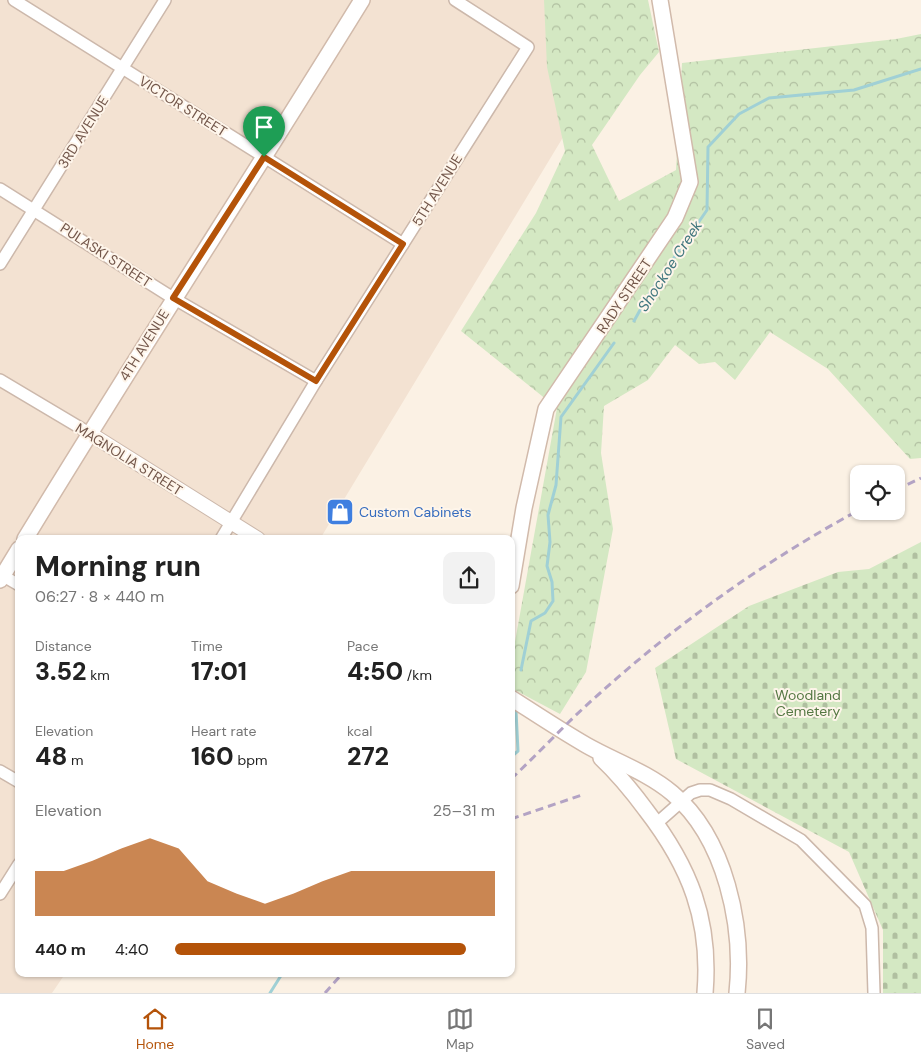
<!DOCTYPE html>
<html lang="en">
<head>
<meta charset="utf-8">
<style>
  body { margin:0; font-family:"DM Sans",sans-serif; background:#f2f2f2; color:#222; height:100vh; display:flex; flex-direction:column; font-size:19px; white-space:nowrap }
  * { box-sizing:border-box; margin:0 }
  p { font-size:16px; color:#767676 }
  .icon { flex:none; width:28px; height:28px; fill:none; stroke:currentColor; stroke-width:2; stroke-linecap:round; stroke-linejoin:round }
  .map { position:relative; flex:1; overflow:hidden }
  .panel { position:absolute; left:15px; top:535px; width:500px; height:442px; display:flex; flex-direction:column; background:#fff; border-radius:10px; box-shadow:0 1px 4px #0004 }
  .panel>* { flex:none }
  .tools { position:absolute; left:850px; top:465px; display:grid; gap:10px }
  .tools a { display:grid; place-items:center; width:55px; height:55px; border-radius:10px; background:#fff; box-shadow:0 1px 4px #0004; font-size:25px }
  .pin { position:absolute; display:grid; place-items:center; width:42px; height:42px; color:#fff; margin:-51px -21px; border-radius:50% 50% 50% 0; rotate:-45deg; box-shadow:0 0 5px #0007 }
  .pin .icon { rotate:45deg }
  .round { display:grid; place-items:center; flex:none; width:52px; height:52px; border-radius:10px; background:#f2f2f2 }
  .summary { display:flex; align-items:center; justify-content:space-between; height:85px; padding:0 20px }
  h1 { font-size:28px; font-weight:800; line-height:38px }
  .stats { display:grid; grid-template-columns:repeat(3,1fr); gap:8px; height:85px; padding:5px 20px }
  .stats div { display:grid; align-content:center }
  .stats b { font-size:25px; font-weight:800 }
  .stats small { font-size:14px; font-weight:400 }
  .stats p { font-size:14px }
  .chart { height:140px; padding:10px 20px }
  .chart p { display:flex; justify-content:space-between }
  .chart svg { width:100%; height:90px; margin-top:5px; fill:#b45309; opacity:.7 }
  ul { padding:0 20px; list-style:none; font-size:16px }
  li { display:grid; grid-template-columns:80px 60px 1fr; align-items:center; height:38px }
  li i { height:12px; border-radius:6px; background:#b45309 }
  .tab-bar { display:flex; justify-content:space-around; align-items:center; height:70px; border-top:1px solid #e0e0e0; background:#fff; font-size:14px; color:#767676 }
  .tab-bar a { display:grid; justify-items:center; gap:2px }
  .tab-bar .current { color:#b45309 }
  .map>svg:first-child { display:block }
  .residential { fill:#f3e2d2 }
  .forest { fill:url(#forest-crowns) }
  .cemetery { fill:url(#cemetery-stones) }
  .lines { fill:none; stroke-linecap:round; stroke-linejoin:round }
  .stream { stroke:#a0d0d5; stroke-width:3 }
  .minor-casing { stroke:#ccb8ab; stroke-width:14 }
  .tertiary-casing { stroke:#ccb8ab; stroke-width:16 }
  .secondary-casing { stroke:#d1baab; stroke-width:18 }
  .minor { stroke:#fff; stroke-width:11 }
  .tertiary { stroke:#fff; stroke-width:14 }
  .secondary { stroke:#fff; stroke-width:15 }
  .rail { stroke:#b3a3c4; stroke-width:3; stroke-dasharray:8 5; stroke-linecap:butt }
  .route-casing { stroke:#fff; stroke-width:10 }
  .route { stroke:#b45309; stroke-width:6 }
  .labels { text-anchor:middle; stroke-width:4; stroke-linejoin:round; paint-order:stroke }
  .street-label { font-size:14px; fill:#73574b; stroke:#fef5ea }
  .shop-label { font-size:14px; fill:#366cbe; stroke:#fef5ea; text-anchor:start }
  .park-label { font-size:14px; fill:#557843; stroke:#fef5ea }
  .water-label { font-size:15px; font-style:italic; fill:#42777f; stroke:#fef5ea }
</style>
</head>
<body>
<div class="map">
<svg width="921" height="993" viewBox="0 0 921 993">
  <defs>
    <pattern id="forest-crowns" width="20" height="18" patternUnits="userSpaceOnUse" patternTransform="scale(1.25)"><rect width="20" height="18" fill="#d4e8c3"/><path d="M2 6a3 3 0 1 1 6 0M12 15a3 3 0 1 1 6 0" fill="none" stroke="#b0bfa0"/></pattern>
    <pattern id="cemetery-stones" width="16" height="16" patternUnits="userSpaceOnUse" patternTransform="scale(1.25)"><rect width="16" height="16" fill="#d4e8c3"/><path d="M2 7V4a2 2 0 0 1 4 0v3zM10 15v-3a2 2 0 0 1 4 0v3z" fill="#b0bfa0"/></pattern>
  </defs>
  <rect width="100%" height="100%" fill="#fbf1e4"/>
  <polygon class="residential" points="0,0 574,0 614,53 320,539 19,539 19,974 65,974 52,993 0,993"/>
  <polygon class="forest" points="544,0 648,0 659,52 640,75 592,145 619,201 676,170 682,63 896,39 921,34 921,458 910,459 828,369 770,332 735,380 715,362 699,364 675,345 648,380 604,406 601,453 613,529 586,672 560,714 511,688 511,664 557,408 461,331 536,213 565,151 547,67"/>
  <polygon class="cemetery" points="921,542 921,993 883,993 883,930 849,852 676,759 655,668 749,606 838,572 869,569"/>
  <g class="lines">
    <g class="stream">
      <polyline points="634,321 649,294 707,210 708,147 739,114 769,98 854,90 921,69"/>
      <polyline points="521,670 531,621 545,613 553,601 552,582 547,566 550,542 548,515 556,485 561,417 614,343"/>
      <polyline points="511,757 518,751 516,711"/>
      <polyline points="270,993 282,974"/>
    </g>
    <g class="minor-casing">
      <g id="minor">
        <polyline points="14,0 403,244"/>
        <polyline points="0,189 173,298 316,381"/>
        <polyline points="0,264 165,0"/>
        <polyline points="0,380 89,433"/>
        <polyline points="221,539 316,381 528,47 455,0"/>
        <polyline points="0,574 19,585"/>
        <polyline points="0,771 19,782"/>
        <polyline points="657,823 691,793 700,790 710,790 731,799 801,840 865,905 872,928 874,993"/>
        <polyline points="0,894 19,864"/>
      </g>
    </g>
    <g class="tertiary-casing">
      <polyline id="tertiary" points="89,433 258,539"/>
    </g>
    <g class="secondary-casing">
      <g id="secondary">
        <path d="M 25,539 C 135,358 251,180 362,0"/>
        <polyline points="0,580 19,549"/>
        <polyline points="511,586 524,508 546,409 675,218 690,182 660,0"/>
        <path d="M 511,698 C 536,714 560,730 586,745 C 614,761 647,772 672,793 C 726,838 744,927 737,993"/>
        <path d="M 601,758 C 618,774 632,791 646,810 C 690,867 711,920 705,993"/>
      </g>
    </g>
    <use href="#minor" class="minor"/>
    <use href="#tertiary" class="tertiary"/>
    <use href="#secondary" class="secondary"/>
    <g class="rail">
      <polyline points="896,490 921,478"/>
      <path d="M 511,779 C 541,751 568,721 599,694 C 678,623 765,561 859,510"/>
      <polyline points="511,819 582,795"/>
      <polyline points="325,993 342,974"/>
    </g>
  </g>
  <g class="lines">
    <g class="route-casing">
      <polygon id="route" points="264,157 403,244 316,381 173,298"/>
    </g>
    <use href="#route" class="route"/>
  </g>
  <defs>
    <g id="shop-square" transform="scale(1.4375)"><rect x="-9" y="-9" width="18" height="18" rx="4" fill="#3f7fe0" stroke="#fef5ea"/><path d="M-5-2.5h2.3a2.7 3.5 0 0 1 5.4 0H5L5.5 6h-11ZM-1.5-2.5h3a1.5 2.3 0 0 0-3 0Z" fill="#fff"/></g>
  </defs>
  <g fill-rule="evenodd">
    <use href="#shop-square" x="340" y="512"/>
  </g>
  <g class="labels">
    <g class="street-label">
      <text transform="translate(183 106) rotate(32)" y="5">VICTOR STREET</text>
      <text transform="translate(83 132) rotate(-58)" y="5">3RD AVENUE</text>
      <text transform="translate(437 190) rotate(-58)" y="5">5TH AVENUE</text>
      <text transform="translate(106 255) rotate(33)" y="5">PULASKI STREET</text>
      <text transform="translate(624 296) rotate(-56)" y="5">RADY STREET</text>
      <text transform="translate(144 345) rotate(-58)" y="5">4TH AVENUE</text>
      <text transform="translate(129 459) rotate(32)" y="5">MAGNOLIA STREET</text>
    </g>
    <g class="shop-label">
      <text x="359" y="517">Custom Cabinets</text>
    </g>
    <g class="park-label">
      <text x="808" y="700">Woodland<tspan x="808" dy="16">Cemetery</tspan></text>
    </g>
    <g class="water-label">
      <text transform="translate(670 266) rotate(-57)" y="5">Shockoe Creek</text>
    </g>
  </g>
</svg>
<div class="tools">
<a><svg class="icon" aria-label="locate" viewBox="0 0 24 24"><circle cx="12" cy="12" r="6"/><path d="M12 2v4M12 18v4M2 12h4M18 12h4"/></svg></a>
</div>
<div class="pin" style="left:264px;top:157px;background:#1e9e55"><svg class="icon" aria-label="arrive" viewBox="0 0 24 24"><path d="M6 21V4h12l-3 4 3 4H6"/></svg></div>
<section class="panel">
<div class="summary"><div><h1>Morning run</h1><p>06:27 · 8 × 440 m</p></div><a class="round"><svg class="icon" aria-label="share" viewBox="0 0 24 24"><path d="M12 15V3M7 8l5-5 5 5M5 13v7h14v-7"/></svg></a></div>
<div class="stats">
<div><p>Distance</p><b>3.52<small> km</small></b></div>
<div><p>Time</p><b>17:01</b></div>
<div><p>Pace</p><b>4:50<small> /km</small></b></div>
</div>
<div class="stats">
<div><p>Elevation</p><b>48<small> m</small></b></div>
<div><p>Heart rate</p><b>160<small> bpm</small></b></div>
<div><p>kcal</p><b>272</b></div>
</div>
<div class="chart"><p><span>Elevation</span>25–31 m</p>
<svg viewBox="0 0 160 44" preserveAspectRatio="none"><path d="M0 44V22L10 22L20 17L30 11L40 6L50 11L60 27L70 33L80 38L90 33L100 27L110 22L120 22L130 22L140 22L150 22L160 22V44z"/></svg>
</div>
<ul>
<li><b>440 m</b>4:40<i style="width:91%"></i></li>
</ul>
</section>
</div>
<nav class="tab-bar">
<a class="current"><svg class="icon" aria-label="home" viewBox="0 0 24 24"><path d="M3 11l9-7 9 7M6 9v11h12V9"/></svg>Home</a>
<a><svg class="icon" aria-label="map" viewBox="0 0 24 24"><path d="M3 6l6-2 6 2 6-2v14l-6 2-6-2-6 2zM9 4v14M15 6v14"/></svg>Map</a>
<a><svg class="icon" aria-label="saved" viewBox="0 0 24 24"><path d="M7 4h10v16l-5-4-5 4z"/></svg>Saved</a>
</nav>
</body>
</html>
